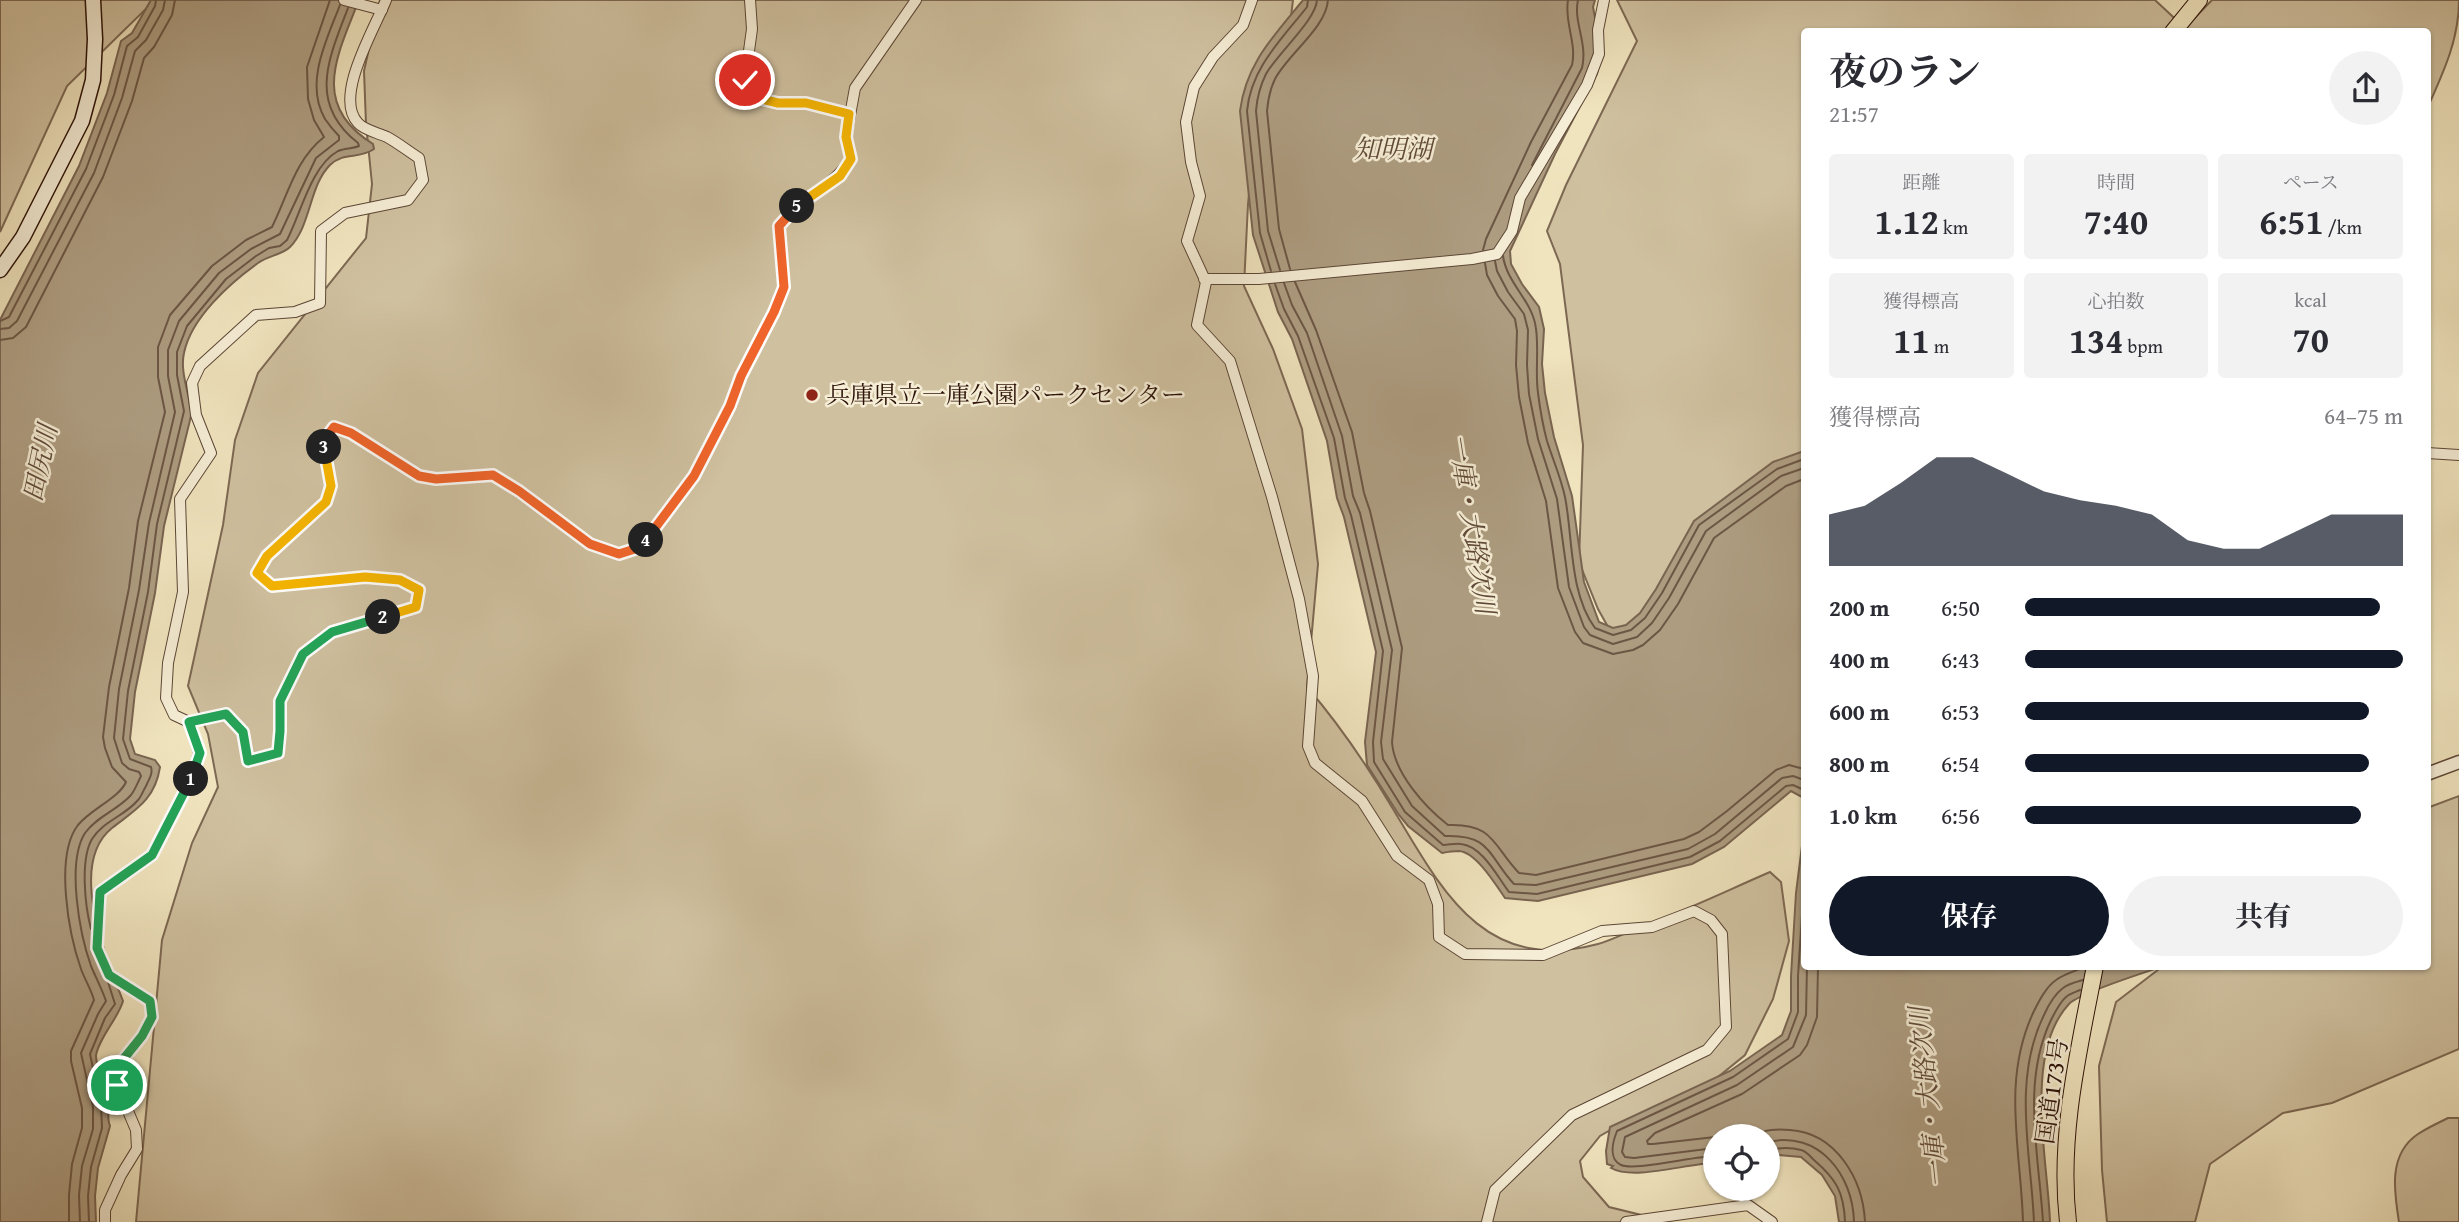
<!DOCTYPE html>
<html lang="ja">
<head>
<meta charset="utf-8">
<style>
  body { margin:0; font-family:"Gentium Book Plus","Noto Serif JP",serif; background:#f2f2f3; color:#2b2b33; height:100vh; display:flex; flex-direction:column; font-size:26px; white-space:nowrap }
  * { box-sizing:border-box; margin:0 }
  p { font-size:23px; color:#7c7c81 }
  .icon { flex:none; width:38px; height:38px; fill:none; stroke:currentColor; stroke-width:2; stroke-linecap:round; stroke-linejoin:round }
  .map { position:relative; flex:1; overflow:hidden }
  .side { position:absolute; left:1801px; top:28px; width:630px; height:942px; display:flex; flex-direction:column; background:#fff; border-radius:7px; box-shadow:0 2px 5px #0004 }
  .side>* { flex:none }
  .controls { position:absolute; left:1703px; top:1124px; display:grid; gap:14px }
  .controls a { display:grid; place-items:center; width:77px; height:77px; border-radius:50%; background:#fff; box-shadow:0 2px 5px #0004; font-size:35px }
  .pin { position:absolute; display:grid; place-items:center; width:60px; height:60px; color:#fff; margin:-30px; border:4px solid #fff; border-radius:50%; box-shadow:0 2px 7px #0007 }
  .km { position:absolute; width:35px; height:35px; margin:-18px; border-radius:50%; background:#222; color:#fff; font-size:19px; line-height:35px; text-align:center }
  .round { display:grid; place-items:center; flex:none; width:74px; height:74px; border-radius:37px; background:#f2f2f3 }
  .headline { display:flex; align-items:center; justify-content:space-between; height:119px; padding:0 28px }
  h1 { font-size:38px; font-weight:700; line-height:52px }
  .figures { display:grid; grid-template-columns:repeat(3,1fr); gap:10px; height:119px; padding:7px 28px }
  .figures div { display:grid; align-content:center; border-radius:7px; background:#f2f2f3; text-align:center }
  .figures b { font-size:35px; font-weight:700 }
  .figures small { font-size:19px; font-weight:400 }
  .figures p { font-size:19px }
  .chart { height:196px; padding:14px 28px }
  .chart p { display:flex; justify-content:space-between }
  .chart svg { width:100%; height:126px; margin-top:7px; fill:#111827; opacity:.7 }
  .primary-button { display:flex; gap:14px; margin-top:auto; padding:14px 28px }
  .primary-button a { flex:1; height:80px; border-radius:42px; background:#111827; color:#fff; font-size:28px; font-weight:700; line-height:80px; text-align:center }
  .primary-button a+a { background:#f2f2f3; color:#2b2b33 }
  ul { padding:0 28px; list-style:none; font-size:23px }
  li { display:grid; grid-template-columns:112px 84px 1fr; align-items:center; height:52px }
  li i { height:18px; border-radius:9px; background:#111827 }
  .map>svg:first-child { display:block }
  .green { fill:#cfc09f; stroke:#7d6853; stroke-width:2 }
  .water { fill:#ad9c80; stroke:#796450; stroke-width:2 }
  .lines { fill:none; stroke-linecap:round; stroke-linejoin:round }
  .shore { stroke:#6c5644; stroke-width:2 }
  .minor-casing { stroke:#5c4635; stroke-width:12 }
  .tertiary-casing { stroke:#5c4635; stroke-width:15 }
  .secondary-casing { stroke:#2b1107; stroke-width:17 }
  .trunk-casing { stroke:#2b1107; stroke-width:18 }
  .minor { stroke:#f5edd5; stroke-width:10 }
  .tertiary { stroke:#f5edd5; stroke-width:12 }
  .secondary { stroke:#f5edd5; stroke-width:14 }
  .trunk { stroke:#f0e4be; stroke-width:16 }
  .split-1-casing { stroke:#fff; stroke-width:14 }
  .split-2-casing { stroke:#fff; stroke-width:14 }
  .split-3-casing { stroke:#fff; stroke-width:14 }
  .split-4-casing { stroke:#fff; stroke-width:14 }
  .split-5-casing { stroke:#fff; stroke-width:14 }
  .split-6-casing { stroke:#fff; stroke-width:14 }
  .split-1 { stroke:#22a559; stroke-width:9 }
  .split-2 { stroke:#22a559; stroke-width:9 }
  .split-3 { stroke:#f5b400; stroke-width:9 }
  .split-4 { stroke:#f0652b; stroke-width:9 }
  .split-5 { stroke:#f0652b; stroke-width:9 }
  .split-6 { stroke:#f5b400; stroke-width:9 }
  .poi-dot { fill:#8f2418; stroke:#f5edd5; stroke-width:2.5 }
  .labels { text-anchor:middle; stroke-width:5; stroke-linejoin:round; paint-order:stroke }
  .poi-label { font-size:24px; fill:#2b1107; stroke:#f5edd5; text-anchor:start }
  .street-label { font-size:24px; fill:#2b1107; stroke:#f5edd5 }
  .water-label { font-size:26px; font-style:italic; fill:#5f4937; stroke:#f5edd5 }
</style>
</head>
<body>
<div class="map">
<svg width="2459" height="1222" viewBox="0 0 2459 1222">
  <rect width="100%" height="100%" fill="#f0e4be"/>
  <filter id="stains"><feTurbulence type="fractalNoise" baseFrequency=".00286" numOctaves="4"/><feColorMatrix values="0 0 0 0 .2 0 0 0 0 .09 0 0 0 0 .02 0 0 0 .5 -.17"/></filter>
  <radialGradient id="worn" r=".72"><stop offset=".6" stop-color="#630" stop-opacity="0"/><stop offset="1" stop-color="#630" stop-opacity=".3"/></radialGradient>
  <g class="green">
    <polygon points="0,0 155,0 67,86 0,232"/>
    <path d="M 380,0 L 1293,0 L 1288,41 L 1256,125 L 1248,204 L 1244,286 L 1273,349 L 1302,429 L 1318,564 L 1307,687 C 1339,724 1368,767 1393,809 C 1443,892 1484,974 1598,944 C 1612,940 1625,933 1638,928 C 1683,912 1726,891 1770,872 L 1781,882 L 1789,941 L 1773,999 L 1745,1055 L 1697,1094 L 1635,1116 L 1600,1136 L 1580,1161 L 1583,1177 L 1609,1207 L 1670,1222 L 136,1222 L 162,940 L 192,843 L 218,787 L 208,734 L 188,686 L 223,525 L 235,440 L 258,373 L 366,238 L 372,184 L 366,124 L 364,71 Z"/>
    <path d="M 1617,0 L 2155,0 L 2185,28 L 2212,0 L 2459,0 C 2459,40 2443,73 2427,109 L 2427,32 L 1804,32 L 1804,519 L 1621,650 L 1598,609 L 1579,562 L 1583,445 L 1560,264 L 1547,231 L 1566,185 L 1637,41 Z"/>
    <polygon points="2459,796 2459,1049 2332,1103 2283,1113 2210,1164 2195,1222 2107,1222 2102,1170 2099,1066 2116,1002 2163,966 2427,966 2427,808"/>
    <path d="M 2448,1118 L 2459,1118 L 2459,1222 L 2399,1222 C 2394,1191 2388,1154 2418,1134 C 2427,1128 2438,1123 2448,1118 Z"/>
  </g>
  <g class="water">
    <path d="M 151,0 L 359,0 C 337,56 310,105 373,144 L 374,149 C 358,160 345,151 330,165 C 309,186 311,226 290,247 C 282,255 269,255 258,263 C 230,283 191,318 184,353 C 180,370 188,390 190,406 L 193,408 L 164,526 L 155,593 L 135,692 L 130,739 L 135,754 L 155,760 L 160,767 C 155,800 135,810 112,828 C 67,864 106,958 123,1001 C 119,1017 98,1039 96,1056 C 96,1069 107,1090 108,1105 C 109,1112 107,1119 110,1126 L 98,1168 L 95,1196 L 96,1222 L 0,1222 L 0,320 L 79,166 L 107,93 L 121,41 L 132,33 Z"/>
    <path d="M 1303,0 L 1595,0 L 1593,7 L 1602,54 L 1597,74 L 1555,154 L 1510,251 L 1511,264 L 1522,284 L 1539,307 L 1544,329 L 1542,364 L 1545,393 L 1554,437 L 1572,496 L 1584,582 L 1599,622 L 1613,628 L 1626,625 L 1640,613 L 1656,589 L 1694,521 L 1773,462 L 1804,451 L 1804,812 L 1802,797 L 1791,791 L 1724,847 L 1692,864 L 1538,901 L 1505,898 C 1496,885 1476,852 1459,851 C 1454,851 1447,852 1442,853 L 1408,826 L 1399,815 L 1367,765 L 1365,742 L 1376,652 L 1344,517 L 1337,498 L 1327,441 L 1292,339 L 1278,312 L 1253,235 L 1240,111 C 1246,63 1274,36 1303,0 Z"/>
    <path d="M 1804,830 L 1804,966 L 2164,966 C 2146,972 2079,993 2069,1004 C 2023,1053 2048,1161 2050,1222 L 1839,1222 L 1835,1196 L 1822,1175 L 1801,1157 L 1778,1155 L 1768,1157 L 1768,1136 L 1715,1136 L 1715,1163 C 1688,1163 1634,1181 1611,1168 L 1613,1166 L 1607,1164 L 1606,1151 L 1610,1127 L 1730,1071 L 1782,1035 L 1791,1011 L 1791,976 L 1796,893 Z"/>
  </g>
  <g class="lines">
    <g class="shore">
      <path d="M 1532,165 L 1582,68 C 1588,43 1573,22 1578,0"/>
      <path d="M 1483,250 L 1486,239 L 1531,142 L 1572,65 C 1577,43 1564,22 1568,0"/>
      <path d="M 1503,256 C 1507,284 1533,301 1536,329 C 1539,350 1535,372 1538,393 C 1540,409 1543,426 1547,441 C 1553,460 1561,478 1565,497 C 1573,537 1569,593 1595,628 L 1613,635 L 1631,630 L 1645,618 L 1662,593 L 1699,525 L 1777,469 L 1804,459"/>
      <polyline points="1495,261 1497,271 1508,292 1524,314 1528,330 1527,365 1529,394 1538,439 1557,499 1569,587 1584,627 1590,635 1613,644 1637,637 1652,623 1669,598 1706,531 1781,476 1804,468"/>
      <polyline points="1485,263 1487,275 1498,296 1515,319 1517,331 1516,365 1519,397 1528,443 1546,501 1558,588 1575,632 1583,643 1613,654 1633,650 1643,645 1660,630 1678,604 1714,538 1786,486 1804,479"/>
      <path d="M 1290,269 L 1279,229 L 1267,111 C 1268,100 1270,89 1275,79 C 1288,54 1326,28 1328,0"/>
      <path d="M 1280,270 L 1268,231 L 1256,111 C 1257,98 1260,86 1266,74 C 1277,54 1316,20 1317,0"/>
      <path d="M 1271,271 L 1260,233 L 1247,111 C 1251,68 1281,40 1307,7 L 1308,0"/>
      <path d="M 1295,282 L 1316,330 L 1352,432 L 1364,493 L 1370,511 L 1402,648 L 1392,742 C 1394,773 1425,807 1448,825 C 1494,823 1493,846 1519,873 L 1536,875 L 1684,839 L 1699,832 L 1727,811 L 1776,770 L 1789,765 L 1804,769"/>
      <path d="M 1284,283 L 1292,305 L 1307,333 L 1342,436 L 1353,496 L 1360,513 L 1392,650 L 1381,742 L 1383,759 L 1412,806 L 1445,836 C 1491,834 1488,856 1514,884 L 1536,885 L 1688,849 L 1715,834 L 1782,778 L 1793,776 L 1804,780"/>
      <path d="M 1275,284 L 1284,309 L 1298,336 L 1334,438 L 1345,498 L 1351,515 L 1383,651 L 1373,742 L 1374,762 L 1405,812 L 1443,845 C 1449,845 1455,843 1461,844 C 1482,846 1497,876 1509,892 L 1537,894 L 1690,857 L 1720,841 L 1786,786 L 1793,785 L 1804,790"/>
      <polyline points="0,321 9,317 86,169 114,95 127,46 138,37 155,6 156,0"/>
      <polyline points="0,329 9,328 17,321 94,173 122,98 135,51 146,40 163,10 165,0"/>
      <polyline points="0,340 13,338 26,327 103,177 132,101 144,58 154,47 172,15 175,0"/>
      <path d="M 91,929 C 85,906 80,860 92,839 C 103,821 125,816 138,800 C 141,797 143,791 146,786 C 149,779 153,774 151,767 L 130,759 L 123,739 L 128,691 L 148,592 L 157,524 L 184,411 L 177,375 L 177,352 L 187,326 L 226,279 L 256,256 L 269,248 L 280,246 L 287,240 C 301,213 311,166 338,151 C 345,148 352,149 359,146 L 358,143 C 307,103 329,58 348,8"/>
      <path d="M 1754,1136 C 1765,1129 1777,1129 1790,1130 C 1836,1133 1863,1179 1865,1222"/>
      <polyline points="1715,1137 1653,1144 1648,1144 1647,1141 1655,1133 1742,1094 1800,1055 1807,1045 1817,1017 1818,966"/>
      <path d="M 1768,1142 C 1819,1130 1853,1175 1854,1222"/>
      <polyline points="1715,1148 1634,1158 1625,1157 1622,1152 1625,1137 1737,1085 1793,1047 1806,1015 1807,966"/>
      <path d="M 1768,1150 C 1778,1148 1790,1147 1801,1150 C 1806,1151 1810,1156 1814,1160 C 1836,1179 1844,1192 1845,1222"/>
      <path d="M 1715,1156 C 1695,1156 1634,1171 1621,1165 C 1608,1159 1613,1141 1617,1131 L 1733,1077 L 1788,1039 L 1798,1012 L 1798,976 L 1804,885"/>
      <path d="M 69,1222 L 69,1195 L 72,1164 L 82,1128 L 82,1108 L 71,1061 L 71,1051 L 94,1000 C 91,989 85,980 81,969 C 69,935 54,856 78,825 C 91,809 119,798 126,782 L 112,767 L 105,748 L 103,737 L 109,687 L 129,588 L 138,521 L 165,412 L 158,377 L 158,347 L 170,315 L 212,266 L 246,240 L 272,227 C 288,195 295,160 324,137 L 314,120 L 308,99 L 307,67 L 330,0"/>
      <path d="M 80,1222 L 79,1195 L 82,1166 L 93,1129 L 93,1107 L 81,1053 L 98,1014 L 106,1001 C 102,989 96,978 91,966 C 80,935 66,863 85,833 C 97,816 118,810 131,795 C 135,790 138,782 141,776 L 139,772 L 129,769 L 122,763 L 114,738 L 119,689 L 139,590 L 149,523 L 175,412 L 168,376 L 168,350 L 179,321 L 219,273 L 251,249 L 280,234 L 316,158 L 339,140 L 339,136 C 334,131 329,125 325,119 C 304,83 327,39 340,5"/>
      <polyline points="89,1222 88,1196 91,1167 102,1128 101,1106 90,1054 105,1018 115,1004 108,982"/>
      <path d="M 2023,1222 C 2021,1150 2001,1080 2034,1011 C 2039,1001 2046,987 2056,980 C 2064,974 2075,971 2085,967"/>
      <path d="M 2034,1222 C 2031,1153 2012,1080 2044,1015 C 2048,1006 2055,994 2063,988 C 2068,984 2076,982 2083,980"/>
      <path d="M 2043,1222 C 2039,1155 2021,1082 2051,1020 C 2055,1012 2060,1002 2066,997 C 2069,994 2076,992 2080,990"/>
    </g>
    <g class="minor-casing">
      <g id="minor">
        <polyline points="344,0 382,10"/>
        <polyline points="750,0 752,29 745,80 753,97 778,103 806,103 849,114"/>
        <polyline points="1252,0 1243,25 1213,57 1194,87 1186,122 1191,162 1200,196 1187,241 1206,282 1197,325 1230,361 1272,497 1299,599 1313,676 1308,746 1315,763 1362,801 1397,856 1429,880 1438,904 1439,937 1465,954 1543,955 1602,931 1652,927 1694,911 1711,920 1722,934 1726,1027 1707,1050 1572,1115 1495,1190 1487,1222"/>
        <polyline points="1204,279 1259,279 1472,259 1497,254 1512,231 1520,198 1587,85 1599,54 1598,30 1604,0"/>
        <polyline points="2427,453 2459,455"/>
        <path d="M 189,722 L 226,714 L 243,732 L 248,761 L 278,753 L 280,731 L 280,701 L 303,654 L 332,632 L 416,607 L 419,590 L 400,580 L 365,577 L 272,586 L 257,573 L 267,556 L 326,502 L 331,486 L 323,442 L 334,427 L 351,433 L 419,476 L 436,479 L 493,475 L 518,491 L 590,544 L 619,554 L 641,547 L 694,476 L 731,406 L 741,376 L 774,312 L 784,287 L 779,226 C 800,199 832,188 851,159 L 846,137 L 855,88 L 916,0"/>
        <path d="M 105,1222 L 105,1210 L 121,1175 L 137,1149 L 136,1130 L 117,1085 L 120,1062 L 142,1036 L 152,1016 L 150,1001 L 109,975 L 97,948 L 99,892 L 152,855 L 192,776 L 199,753 L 189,722 L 174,715 L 166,698 L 168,663 L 183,592 L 180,499 L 211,453 L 196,415 L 192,383 L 200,366 L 256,315 L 295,312 L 320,303 L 321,231 L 345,213 L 408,200 L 423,180 L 419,158 C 408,151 398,143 387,137 C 378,133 364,130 358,123 C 333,97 375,28 386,0"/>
        <polyline points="1626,1222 1748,1205 1772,1222"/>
      </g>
    </g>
    <g class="tertiary-casing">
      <polyline id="tertiary" points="2427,774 2459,762"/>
    </g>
    <g class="secondary-casing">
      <polyline id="secondary" points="0,270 23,237 82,121 93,80 95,39 93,0"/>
    </g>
    <g class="trunk-casing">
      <g id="trunk">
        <polyline points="2173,32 2199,0"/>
        <path d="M 2068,1222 C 2058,1136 2079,1050 2095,966"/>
      </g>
    </g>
    <use href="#minor" class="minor"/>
    <use href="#tertiary" class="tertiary"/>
    <use href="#secondary" class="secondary"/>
    <use href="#trunk" class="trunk"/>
  </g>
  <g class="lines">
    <g class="split-1-casing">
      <polyline id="split-1" points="117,1085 121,1062 142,1036 152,1017 150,1001 109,975 97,948 100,892 152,855 191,779"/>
    </g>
    <g class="split-2-casing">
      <polyline id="split-2" points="191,779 200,753 189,722 226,714 243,732 248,761 278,753 280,731 280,701 303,654 332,632 383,617"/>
    </g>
    <g class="split-3-casing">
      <polyline id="split-3" points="324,447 331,486 326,502 267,556 257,573 272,586 365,577 400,580 419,590 416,607 383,617"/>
    </g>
    <g class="split-4-casing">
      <polyline id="split-4" points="324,447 323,442 334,427 351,433 419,476 436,479 493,475 519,491 590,544 619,554 641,547 646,540"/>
    </g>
    <g class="split-5-casing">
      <polyline id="split-5" points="646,540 694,476 730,406 741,376 774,312 784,287 779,226 797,206"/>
    </g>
    <g class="split-6-casing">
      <polyline id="split-6" points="745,80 753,97 778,103 806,103 849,114 846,137 851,159 840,176 797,206"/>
    </g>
    <use href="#split-1" class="split-1"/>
    <use href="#split-2" class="split-2"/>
    <use href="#split-3" class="split-3"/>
    <use href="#split-4" class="split-4"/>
    <use href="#split-5" class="split-5"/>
    <use href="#split-6" class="split-6"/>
  </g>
  <circle class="poi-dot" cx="812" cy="395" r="7"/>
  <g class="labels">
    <g class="poi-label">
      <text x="826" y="403">兵庫県立一庫公園パークセンター</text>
    </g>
    <g class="street-label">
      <text transform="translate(2052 1091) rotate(-82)" y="8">国道173号</text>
    </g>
    <g class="water-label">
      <text x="1393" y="158">知明湖</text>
      <text transform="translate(40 463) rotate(-78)" y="9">田尻川</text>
      <text transform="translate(1472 524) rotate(81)" y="9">一庫・大路次川</text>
      <text transform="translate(1928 1097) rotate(-96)" y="9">一庫・大路次川</text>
    </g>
  </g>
  <rect width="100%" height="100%" filter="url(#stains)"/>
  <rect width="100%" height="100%" fill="url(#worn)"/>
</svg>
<div class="controls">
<a><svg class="icon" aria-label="locate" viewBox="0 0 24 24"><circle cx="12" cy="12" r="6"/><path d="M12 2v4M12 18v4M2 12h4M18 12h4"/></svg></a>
</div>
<div class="pin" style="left:117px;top:1085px;background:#1e9e55"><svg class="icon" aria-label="arrive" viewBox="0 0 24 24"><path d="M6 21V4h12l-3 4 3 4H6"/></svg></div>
<div class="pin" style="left:745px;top:80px;background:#d93025"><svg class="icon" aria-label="check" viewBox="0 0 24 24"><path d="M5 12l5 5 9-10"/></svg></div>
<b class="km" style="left:191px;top:779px">1</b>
<b class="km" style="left:383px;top:617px">2</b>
<b class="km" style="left:324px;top:447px">3</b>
<b class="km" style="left:646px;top:540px">4</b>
<b class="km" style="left:797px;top:206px">5</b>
<section class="side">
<div class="headline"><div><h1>夜のラン</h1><p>21:57</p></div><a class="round"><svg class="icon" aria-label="share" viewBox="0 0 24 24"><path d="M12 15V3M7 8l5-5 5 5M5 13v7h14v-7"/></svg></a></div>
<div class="figures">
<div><p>距離</p><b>1.12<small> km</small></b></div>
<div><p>時間</p><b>7:40</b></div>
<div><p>ペース</p><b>6:51<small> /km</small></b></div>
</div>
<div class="figures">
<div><p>獲得標高</p><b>11<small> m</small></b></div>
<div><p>心拍数</p><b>134<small> bpm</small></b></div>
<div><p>kcal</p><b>70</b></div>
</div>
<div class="chart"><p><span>獲得標高</span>64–75 m</p>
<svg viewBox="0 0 160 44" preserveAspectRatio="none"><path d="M0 44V26L10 23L20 15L30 6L40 6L50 12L60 18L70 21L80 23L90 26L100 35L110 38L120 38L130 32L140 26L150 26L160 26V44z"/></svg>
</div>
<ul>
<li><b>200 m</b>6:50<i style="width:94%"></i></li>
<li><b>400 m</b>6:43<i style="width:100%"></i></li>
<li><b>600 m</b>6:53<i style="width:91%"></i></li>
<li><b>800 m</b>6:54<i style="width:91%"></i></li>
<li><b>1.0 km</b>6:56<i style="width:89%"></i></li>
</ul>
<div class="primary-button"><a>保存</a><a>共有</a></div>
</section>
</div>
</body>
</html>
